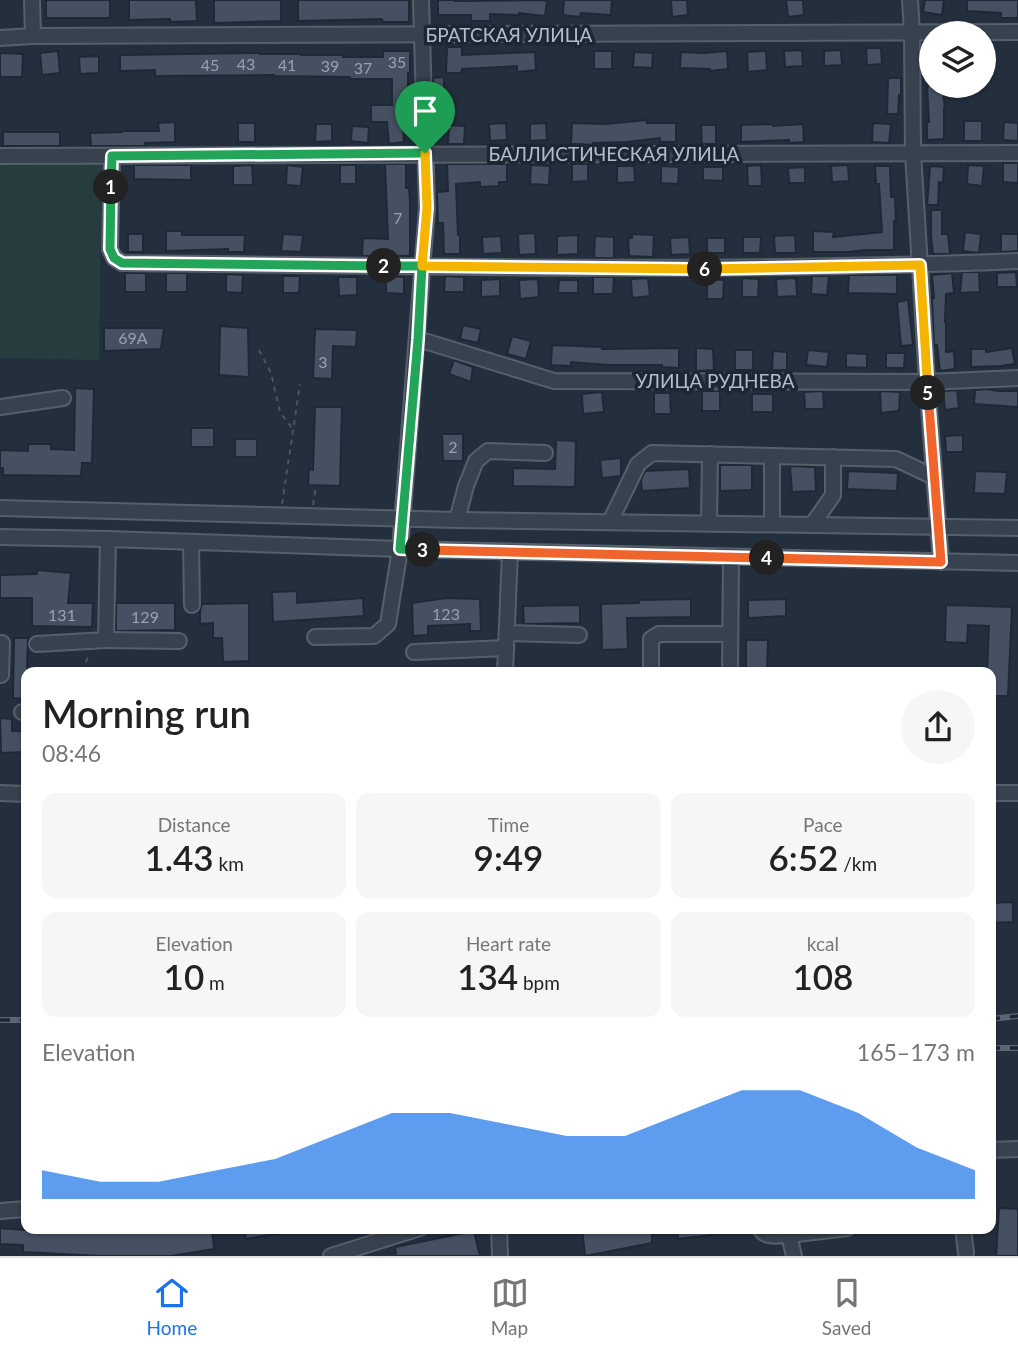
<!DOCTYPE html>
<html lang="en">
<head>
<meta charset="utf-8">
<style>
  body { margin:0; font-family:Lato,sans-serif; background:#f6f6f6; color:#222; height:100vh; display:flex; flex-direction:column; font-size:26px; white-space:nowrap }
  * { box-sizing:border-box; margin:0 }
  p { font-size:23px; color:#767676 }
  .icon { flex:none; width:38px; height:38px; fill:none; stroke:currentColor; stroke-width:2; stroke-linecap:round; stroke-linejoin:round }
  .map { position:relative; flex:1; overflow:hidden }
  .sheet { position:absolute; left:21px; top:667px; width:975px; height:567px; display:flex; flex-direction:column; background:#fff; border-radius:14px; box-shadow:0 2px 5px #0004 }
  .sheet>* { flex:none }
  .controls { position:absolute; left:919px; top:21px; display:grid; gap:14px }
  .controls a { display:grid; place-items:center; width:77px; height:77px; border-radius:50%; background:#fff; box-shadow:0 2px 5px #0004; font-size:35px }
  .pin { position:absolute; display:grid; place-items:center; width:60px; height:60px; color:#fff; margin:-72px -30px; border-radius:50% 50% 50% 0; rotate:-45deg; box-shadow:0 0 7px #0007 }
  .pin .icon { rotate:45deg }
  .km { position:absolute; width:35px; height:35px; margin:-18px; border-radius:50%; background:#222; color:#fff; font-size:19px; line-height:35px; text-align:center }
  .round { display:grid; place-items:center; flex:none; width:74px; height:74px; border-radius:37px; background:#f6f6f6 }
  .overview { display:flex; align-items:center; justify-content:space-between; height:119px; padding:0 21px }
  h1 { font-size:38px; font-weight:600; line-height:52px }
  .figures { display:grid; grid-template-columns:repeat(3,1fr); gap:10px; height:119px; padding:7px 21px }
  .figures div { display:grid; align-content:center; border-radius:14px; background:#f6f6f6; text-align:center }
  .figures b { font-size:35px; font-weight:600 }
  .figures small { font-size:19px; font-weight:400 }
  .figures p { font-size:19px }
  .chart { height:196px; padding:14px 21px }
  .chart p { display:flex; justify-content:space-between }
  .chart svg { width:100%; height:126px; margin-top:7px; fill:#1a73e8; opacity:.7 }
  .menu { display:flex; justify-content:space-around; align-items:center; height:98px; border-top:2px solid #e0e0e0; background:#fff; font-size:19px; color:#767676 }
  .menu a { display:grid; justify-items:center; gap:4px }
  .menu .active { color:#1a73e8 }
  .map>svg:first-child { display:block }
  .green { fill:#263c3f }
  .building { fill:#455162; stroke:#1f2835; stroke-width:2 }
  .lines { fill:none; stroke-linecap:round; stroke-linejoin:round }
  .minor-casing { stroke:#565f6c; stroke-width:18 }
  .path { stroke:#44595c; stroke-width:2; stroke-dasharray:5 5; stroke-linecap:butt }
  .minor { stroke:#38414e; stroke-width:14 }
  .rail-casing { stroke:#5a6575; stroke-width:6 }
  .rail { stroke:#1d2633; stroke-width:3.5; stroke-dasharray:10; stroke-linecap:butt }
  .split-1-casing { stroke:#fff; stroke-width:14 }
  .split-2-casing { stroke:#fff; stroke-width:14 }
  .split-3-casing { stroke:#fff; stroke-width:14 }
  .split-4-casing { stroke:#fff; stroke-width:14 }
  .split-5-casing { stroke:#fff; stroke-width:14 }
  .split-6-casing { stroke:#fff; stroke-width:14 }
  .split-7-casing { stroke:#fff; stroke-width:14 }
  .split-1 { stroke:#22a559; stroke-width:9 }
  .split-2 { stroke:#22a559; stroke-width:9 }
  .split-3 { stroke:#22a559; stroke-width:9 }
  .split-4 { stroke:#f0652b; stroke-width:9 }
  .split-5 { stroke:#f0652b; stroke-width:9 }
  .split-6 { stroke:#f5b400; stroke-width:9 }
  .split-7 { stroke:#f5b400; stroke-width:9 }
  .labels { text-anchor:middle; stroke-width:7; stroke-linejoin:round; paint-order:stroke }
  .number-label { font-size:16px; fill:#98a1af }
  .street-label { font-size:19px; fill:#b4bcc9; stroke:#1d2633 }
</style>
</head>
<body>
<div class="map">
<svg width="1018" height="1256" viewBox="0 0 1018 1256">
  <rect width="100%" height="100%" fill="#242f3e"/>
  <polygon class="green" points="0,164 102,164 99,360 0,358"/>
  <g class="building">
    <rect x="46" y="0" width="64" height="18"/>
    <polygon points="129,0 196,0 197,21 170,22 170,19 129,20"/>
    <polygon points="214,0 281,0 281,21 214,23"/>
    <polygon points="298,0 409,0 409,22 383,22 382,19 298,21"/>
    <polygon points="438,0 455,0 455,1 547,0 545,16 519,13 519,15 490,14 490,21 471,21 471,15 438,15"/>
    <polygon points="564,0 612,0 611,15 581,13 580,17 563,15"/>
    <polygon points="671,0 687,0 688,15 672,17"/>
    <polygon points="786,0 803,0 804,15 788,17"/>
    <polygon points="925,0 944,0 942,15 923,12"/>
    <polygon points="967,0 1018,0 1018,18 1001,18 1001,13 967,11"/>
    <polygon points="447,47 462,47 462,55 535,52 536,70 517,72 517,66 462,69 461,73 446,73"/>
    <polygon points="866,48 881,48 882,64 867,65"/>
    <polygon points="802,50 803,66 785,67 784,51"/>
    <polygon points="841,50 842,65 824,66 824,51"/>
    <polygon points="58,51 60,73 42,75 40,53"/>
    <polygon points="383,51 410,51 410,73 408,73 408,109 402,109 404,142 389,144 387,122 371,122 371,105 392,105 392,79 350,79 350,77 274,76 274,75 155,76 155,70 120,71 120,55 260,53 260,54 301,54 301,55 343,55 343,57 383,57"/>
    <rect x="594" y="51" width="18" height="18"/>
    <polygon points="727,51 728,69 710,71 710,69 680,68 681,52 704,53"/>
    <polygon points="766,51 767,70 748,72 747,52"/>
    <polygon points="634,52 653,53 652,68 633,67"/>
    <polygon points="0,53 23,54 22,77 0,77"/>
    <polygon points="99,56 99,73 80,74 79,57"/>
    <polygon points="444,77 444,128 434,128 433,78"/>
    <polygon points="888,78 901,78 901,95 899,95 898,114 887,114"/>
    <polygon points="927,86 942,86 945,108 944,108 944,139 927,140 927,122 929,122"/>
    <polygon points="647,120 647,123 676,123 676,142 660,142 660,138 626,142 593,143 593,145 571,144 572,123 605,124"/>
    <rect x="964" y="121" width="18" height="20"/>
    <polygon points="175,122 175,142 145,143 145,146 91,146 90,133 122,132 122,131 159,131 158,123"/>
    <polygon points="1004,122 1018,123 1018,141 1003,140"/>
    <rect x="238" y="123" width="17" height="19"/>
    <polygon points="506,123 507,140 490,141 489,124"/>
    <polygon points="546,123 547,140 530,141 530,124"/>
    <polygon points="873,123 891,124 889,143 872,142"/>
    <polygon points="316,124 332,124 332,141 315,142"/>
    <polygon points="773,124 773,126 803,124 804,142 789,143 789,140 741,142 741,125"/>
    <polygon points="449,125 465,126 464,144 448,144"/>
    <polygon points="701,125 716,125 716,144 702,144"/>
    <polygon points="352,126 369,127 368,143 351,141"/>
    <rect x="3" y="132" width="57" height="14"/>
    <polygon points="1003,163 1018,163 1018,183 1003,182"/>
    <polygon points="385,164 406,164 406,188 409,188 410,202 410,256 362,256 363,238 388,239"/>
    <polygon points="447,164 507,164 507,182 499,182 499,186 480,187 480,182 456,184 458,235 460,235 460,254 444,254 443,223 438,223 437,192 448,191"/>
    <polygon points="572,164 588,164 588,181 572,182"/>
    <polygon points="134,165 191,165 191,180 134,179"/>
    <polygon points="252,165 253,185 233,185 233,166"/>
    <polygon points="287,165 303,167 301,186 286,185"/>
    <rect x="340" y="165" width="16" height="19"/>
    <polygon points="531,165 550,166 549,185 530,184"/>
    <polygon points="761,165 762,186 748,186 747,166"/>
    <polygon points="848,165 849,181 832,182 831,166"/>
    <polygon points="968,165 984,166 982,186 967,184"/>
    <polygon points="617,166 634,166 635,182 617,183"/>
    <polygon points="661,166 679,167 678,184 661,183"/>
    <polygon points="875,166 890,166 891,197 895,197 896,221 894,221 894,250 866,250 849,252 813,252 813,231 834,232 833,237 882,232 879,184 876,184"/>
    <polygon points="930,166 944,167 943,183 939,182 938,205 927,205"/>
    <polygon points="703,167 723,167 723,181 703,180"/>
    <polygon points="805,167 805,183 789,183 788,168"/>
    <polygon points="931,210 942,210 942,234 948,234 950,254 933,254 931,236"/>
    <polygon points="166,231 182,231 182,235 245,235 244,252 228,252 228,249 166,251"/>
    <polygon points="965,232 981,234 979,253 963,251"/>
    <polygon points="535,233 536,254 519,255 518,234"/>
    <rect x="128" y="234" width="15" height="18"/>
    <polygon points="283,234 303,235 301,252 281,251"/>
    <polygon points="632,234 654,235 653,257 629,256 628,238 632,238"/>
    <polygon points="1001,234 1018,234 1018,251 1001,252"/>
    <polygon points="578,235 578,254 557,255 557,236"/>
    <polygon points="795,235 796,253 775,253 774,236"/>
    <polygon points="501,236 502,253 483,254 482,237"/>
    <polygon points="595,236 614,237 614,258 594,258"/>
    <polygon points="689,237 690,254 671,255 670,238"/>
    <polygon points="743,237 761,237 760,253 743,253"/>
    <rect x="707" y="238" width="18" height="15"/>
    <polygon points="962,272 979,272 980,292 960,293"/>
    <polygon points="1016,272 1017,287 997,287 997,273"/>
    <rect x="125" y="273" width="21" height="19"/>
    <rect x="166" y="273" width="21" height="19"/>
    <polygon points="952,273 954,293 946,294 945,322 946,322 946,352 954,351 955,369 940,371 937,345 934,345 932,298 934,298 932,275"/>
    <polygon points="226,274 243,275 242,293 226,292"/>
    <polygon points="849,275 897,275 897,294 848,293"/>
    <polygon points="283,276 300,276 299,293 283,293"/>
    <polygon points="386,276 404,277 404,294 386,293"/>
    <polygon points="445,276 464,277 464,292 444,292"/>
    <polygon points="812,276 829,276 827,295 811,294"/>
    <polygon points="338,277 357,277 357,295 339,296"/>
    <polygon points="593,277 614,277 613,294 593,294"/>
    <polygon points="648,278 650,296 632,298 631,279"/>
    <polygon points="742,278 759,279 758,297 742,297"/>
    <polygon points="796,278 797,296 777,297 776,279"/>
    <polygon points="500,279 500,296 481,297 481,280"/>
    <polygon points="538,279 539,297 520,299 519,280"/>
    <polygon points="707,279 724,280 723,299 707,299"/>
    <polygon points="559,280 578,280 578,293 558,293"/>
    <polygon points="908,300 913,345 901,346 897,302"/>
    <polygon points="463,325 481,329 478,343 460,339"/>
    <polygon points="220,326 248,328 249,377 219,375"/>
    <polygon points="104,328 164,328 161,349 104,351"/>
    <polygon points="315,329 357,330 356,347 333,346 332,379 313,378"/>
    <polygon points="512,336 531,341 526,359 507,354"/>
    <polygon points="552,345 602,347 602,349 679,348 679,368 662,367 662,365 609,365 571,362 571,366 551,365"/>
    <polygon points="696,348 713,349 714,370 696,371"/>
    <polygon points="1012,348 1015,364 1001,366 971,367 971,349 986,349 986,352"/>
    <rect x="735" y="350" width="18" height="20"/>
    <polygon points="808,350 829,352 827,367 806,365"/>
    <polygon points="773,351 787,352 787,370 772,370"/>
    <polygon points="846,353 867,354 867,368 846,367"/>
    <polygon points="886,353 905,353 904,368 886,368"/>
    <polygon points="454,360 473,367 471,382 449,374"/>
    <polygon points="75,388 94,389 92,463 82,463 81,476 3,475 3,468 0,468 0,450 28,451 28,444 51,444 51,449 74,450"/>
    <polygon points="987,389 997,391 1018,391 1018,407 974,404 975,390"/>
    <polygon points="957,390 959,408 945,410 943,391"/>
    <rect x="702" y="391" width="18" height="20"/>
    <polygon points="823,391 824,409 805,409 804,392"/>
    <polygon points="880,391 900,392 899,411 881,413"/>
    <polygon points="602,392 604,412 583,414 582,394"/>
    <polygon points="654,393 670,393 671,414 654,414"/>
    <rect x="752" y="394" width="21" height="18"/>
    <polygon points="315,407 342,407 340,486 308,485 309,469 313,470"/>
    <rect x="191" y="428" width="23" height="19"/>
    <polygon points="442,434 463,434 463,461 443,461"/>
    <polygon points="963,435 963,452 946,452 945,436"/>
    <rect x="235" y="439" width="22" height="18"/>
    <polygon points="556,440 576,441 575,487 513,486 513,468 555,469"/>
    <polygon points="621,458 621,476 602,478 600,460"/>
    <polygon points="720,465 752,465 752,490 720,491"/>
    <polygon points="790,466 815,467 816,491 792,492"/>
    <polygon points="689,469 690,488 642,491 641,480 645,471"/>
    <polygon points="848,471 898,473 897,491 847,489"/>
    <polygon points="975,471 1007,472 1005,494 974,493"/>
    <polygon points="37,570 71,573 68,603 93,603 92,627 32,626 32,598 0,598 0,575 37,574"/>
    <polygon points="297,591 297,603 363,598 364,616 273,622 272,592"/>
    <polygon points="446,598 480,599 481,631 470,631 470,624 428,626 428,635 413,636 412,603"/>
    <polygon points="691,599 691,617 627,618 628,649 602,650 601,604 639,603 639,600"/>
    <polygon points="786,599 786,616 748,618 748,600"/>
    <polygon points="116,603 175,603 175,630 116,631"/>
    <polygon points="249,603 249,661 223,662 222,638 213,638 213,623 200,624 200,611 202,604"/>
    <polygon points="580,605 580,623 524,624 523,606"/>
    <polygon points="946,605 1012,607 1008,696 990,696 990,672 987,672 989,626 968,625 967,643 945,642"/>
    <polygon points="14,638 28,638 26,699 13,698"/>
    <polygon points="746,640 768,640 767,672 746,672"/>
    <polygon points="0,718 12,719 12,731 26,731 26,752 1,753"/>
    <polygon points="1013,902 1013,922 990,923 990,903"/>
    <polygon points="999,1208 1018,1209 1018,1256 996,1256"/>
    <polygon points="0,1228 24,1230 212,1228 214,1249 171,1256 100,1256 23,1252 23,1245 0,1244"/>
    <polygon points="244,1228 279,1228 280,1233 246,1239"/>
    <polygon points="582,1228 652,1228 652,1243 585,1256"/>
    <polygon points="677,1228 711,1228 712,1235 678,1239"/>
    <polygon points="474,1231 480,1256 396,1256 395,1247"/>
  </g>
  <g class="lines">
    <g class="minor-casing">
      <g id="minor">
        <polyline points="32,0 33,36"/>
        <polyline points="910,0 912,32 913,153 927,382 941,562"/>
        <polyline points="0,38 33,36 1018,32"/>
        <polyline points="0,156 1018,153"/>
        <path d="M 112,156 L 110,249 L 114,258 L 122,263 C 421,266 719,273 1018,261"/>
        <polyline points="418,339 554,381 927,382 1018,378"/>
        <polyline points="0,407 63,398"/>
        <polyline points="772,456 772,524"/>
        <polyline points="0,508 457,520 1018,528"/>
        <polyline points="457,520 466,486 476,461 488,451 545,453"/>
        <polyline points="610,522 638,464 652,453 896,459 934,477"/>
        <polyline points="709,523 710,454"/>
        <polyline points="812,525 833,495 833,457"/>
        <polyline points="0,537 108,539 400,549 1018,563"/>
        <polyline points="191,542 192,605"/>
        <polyline points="507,633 579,635"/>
        <polyline points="315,637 374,636 388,624 400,549 427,208 421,0"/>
        <polyline points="106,640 179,641"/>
        <polyline points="37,644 106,640 108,539"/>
        <polyline points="414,652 506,648"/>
        <polyline points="505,672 510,552"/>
        <polyline points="651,672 651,639 659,634 730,634"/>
        <polyline points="730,672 731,557"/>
        <polyline points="0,675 1,675 2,643"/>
        <polyline points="22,712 26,712"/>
        <polyline points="0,793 26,794"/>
        <polyline points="990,793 1018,793"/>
        <polyline points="990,1150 1018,1149"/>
        <polyline points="0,1211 26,1209"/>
        <polyline points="499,1228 500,1256"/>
        <path d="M 760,1228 C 765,1239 779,1235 789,1235 L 794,1256"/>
        <polyline points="963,1228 966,1253"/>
        <polyline points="789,1235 847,1228"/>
        <polyline points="331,1256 420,1228"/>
      </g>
    </g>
    <g class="path">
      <polyline points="259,350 271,373 280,412 292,428"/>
      <polyline points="282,504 300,384"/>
      <polyline points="313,505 316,486"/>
      <polyline points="83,672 89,653"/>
    </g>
    <use href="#minor" class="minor"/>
    <g class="rail-casing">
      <g id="rail">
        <polyline points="990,1019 1018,1016"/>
        <polyline points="0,1020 26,1020"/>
        <polyline points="990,1048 1018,1048"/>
      </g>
    </g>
    <use href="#rail" class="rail"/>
  </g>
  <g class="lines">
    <g class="split-1-casing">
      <polyline id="split-1" points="111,187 112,156 425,153"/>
    </g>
    <g class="split-2-casing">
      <polyline id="split-2" points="111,187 110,249 114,258 122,263 384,266"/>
    </g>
    <g class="split-3-casing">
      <polyline id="split-3" points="384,266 422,266 418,340 400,549 423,550"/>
    </g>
    <g class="split-4-casing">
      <polyline id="split-4" points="423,550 767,558"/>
    </g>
    <g class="split-5-casing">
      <polyline id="split-5" points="767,558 941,562 928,393"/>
    </g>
    <g class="split-6-casing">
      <polyline id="split-6" points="705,269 920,265 928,393"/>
    </g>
    <g class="split-7-casing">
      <polyline id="split-7" points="425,153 427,208 422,266 705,269"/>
    </g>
    <use href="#split-1" class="split-1"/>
    <use href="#split-2" class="split-2"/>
    <use href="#split-3" class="split-3"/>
    <use href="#split-4" class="split-4"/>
    <use href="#split-5" class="split-5"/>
    <use href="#split-6" class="split-6"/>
    <use href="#split-7" class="split-7"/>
  </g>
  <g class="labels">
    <g class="number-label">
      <text x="397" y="68">35</text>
      <text x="246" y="70">43</text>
      <text x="210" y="71">45</text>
      <text x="287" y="71">41</text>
      <text x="330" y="72">39</text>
      <text x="363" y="74">37</text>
      <text x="398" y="224">7</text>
      <text x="133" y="344">69А</text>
      <text x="323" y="368">3</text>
      <text x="453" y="453">2</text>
      <text x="446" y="620">123</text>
      <text x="62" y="621">131</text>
      <text x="145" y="623">129</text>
    </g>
    <g class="street-label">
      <text x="509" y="42">БРАТСКАЯ УЛИЦА</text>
      <text x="614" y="161">БАЛЛИСТИЧЕСКАЯ УЛИЦА</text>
      <text x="715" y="388">УЛИЦА РУДНЕВА</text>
    </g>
  </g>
</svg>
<div class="controls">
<a><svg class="icon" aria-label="layers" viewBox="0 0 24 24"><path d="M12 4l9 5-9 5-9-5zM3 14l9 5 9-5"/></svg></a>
</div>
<div class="pin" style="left:425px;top:153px;background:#1e9e55"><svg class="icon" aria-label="arrive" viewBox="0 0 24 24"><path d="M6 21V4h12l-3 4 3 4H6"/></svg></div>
<b class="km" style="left:111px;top:187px">1</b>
<b class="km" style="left:384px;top:266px">2</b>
<b class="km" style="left:423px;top:550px">3</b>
<b class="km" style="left:767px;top:558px">4</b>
<b class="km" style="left:928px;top:393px">5</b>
<b class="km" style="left:705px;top:269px">6</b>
<section class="sheet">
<div class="overview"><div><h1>Morning run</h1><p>08:46</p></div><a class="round"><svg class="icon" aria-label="share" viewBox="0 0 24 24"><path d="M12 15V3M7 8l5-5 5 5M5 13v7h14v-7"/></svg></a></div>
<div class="figures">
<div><p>Distance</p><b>1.43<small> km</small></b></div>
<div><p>Time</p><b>9:49</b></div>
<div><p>Pace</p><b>6:52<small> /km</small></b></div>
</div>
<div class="figures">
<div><p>Elevation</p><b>10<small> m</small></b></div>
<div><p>Heart rate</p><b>134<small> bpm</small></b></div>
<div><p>kcal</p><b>108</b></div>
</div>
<div class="chart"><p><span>Elevation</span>165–173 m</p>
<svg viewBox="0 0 160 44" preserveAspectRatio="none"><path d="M0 44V34L10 38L20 38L30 34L40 30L50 22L60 14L70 14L80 18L90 22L100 22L110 14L120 6L130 6L140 14L150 26L160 34V44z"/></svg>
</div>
</section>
</div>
<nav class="menu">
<a class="active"><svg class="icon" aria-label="home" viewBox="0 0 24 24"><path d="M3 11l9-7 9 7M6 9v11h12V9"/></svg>Home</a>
<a><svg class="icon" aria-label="map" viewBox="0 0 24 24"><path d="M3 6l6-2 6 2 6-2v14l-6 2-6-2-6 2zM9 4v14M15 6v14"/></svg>Map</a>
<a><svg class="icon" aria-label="saved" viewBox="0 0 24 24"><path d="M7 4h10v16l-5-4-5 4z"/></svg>Saved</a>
</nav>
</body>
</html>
